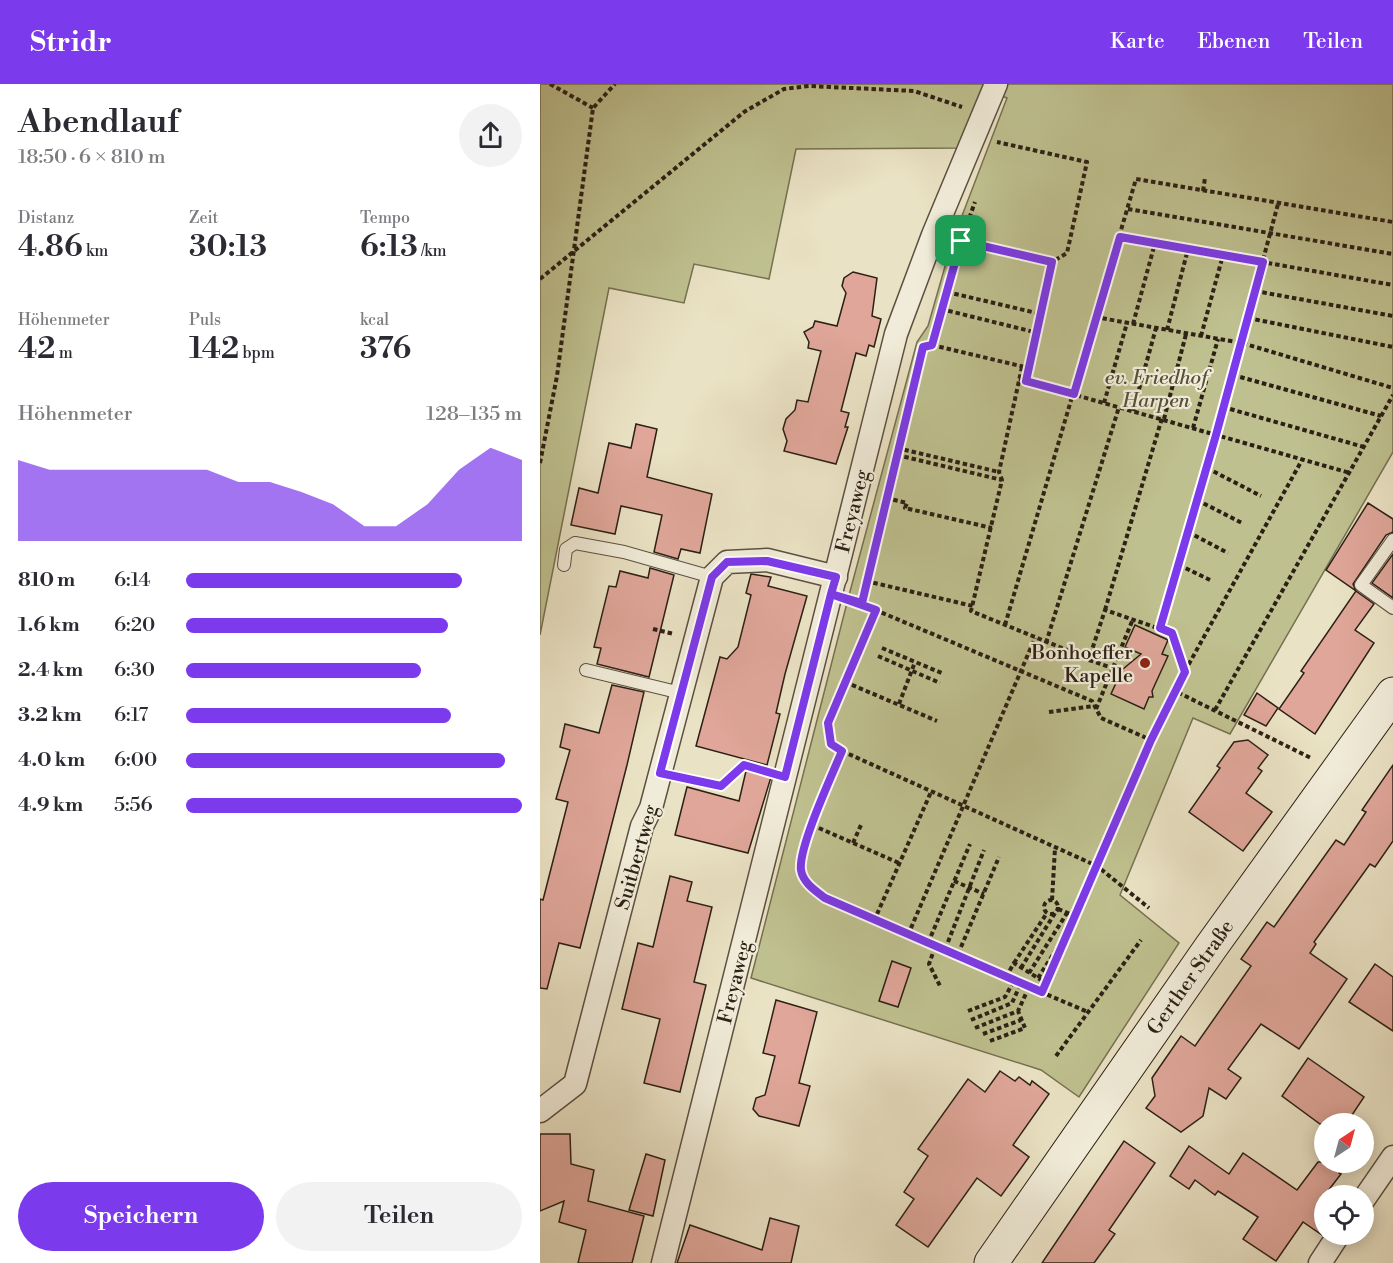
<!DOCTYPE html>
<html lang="de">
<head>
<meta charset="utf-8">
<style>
  body { margin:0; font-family:"Libre Bodoni",serif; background:#f2f2f3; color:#2b2b33; height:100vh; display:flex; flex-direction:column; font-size:22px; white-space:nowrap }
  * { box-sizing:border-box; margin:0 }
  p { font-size:20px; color:#7c7c81 }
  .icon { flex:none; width:33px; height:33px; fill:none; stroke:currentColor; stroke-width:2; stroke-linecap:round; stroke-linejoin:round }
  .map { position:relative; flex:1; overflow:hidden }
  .details { display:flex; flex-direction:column; background:#fff; width:540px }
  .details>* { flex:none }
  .needle { width:39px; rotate:36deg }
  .buttons { position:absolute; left:774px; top:1029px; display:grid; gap:12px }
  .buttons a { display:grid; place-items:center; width:60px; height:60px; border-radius:50%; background:#fff; box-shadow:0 3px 15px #0003; font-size:30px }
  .pin { position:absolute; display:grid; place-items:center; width:51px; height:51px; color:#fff; margin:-26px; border-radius:12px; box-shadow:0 3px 9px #0006 }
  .round { display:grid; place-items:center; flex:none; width:63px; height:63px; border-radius:32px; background:#f2f2f3 }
  .head { display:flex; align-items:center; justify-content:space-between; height:102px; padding:0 18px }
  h1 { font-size:33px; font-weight:600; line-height:45px }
  .stats { display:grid; grid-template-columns:repeat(3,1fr); gap:9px; height:102px; padding:6px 18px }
  .stats div { display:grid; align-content:center }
  .stats b { font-size:30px; font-weight:600 }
  .stats small { font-size:16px; font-weight:400 }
  .stats p { font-size:16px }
  .chart { height:168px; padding:12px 18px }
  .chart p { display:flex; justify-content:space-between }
  .chart svg { width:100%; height:108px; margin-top:6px; fill:#7c3aed; opacity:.7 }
  .primary-button { display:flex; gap:12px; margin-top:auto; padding:12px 18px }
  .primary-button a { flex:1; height:69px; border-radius:36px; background:#7c3aed; color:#fff; font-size:24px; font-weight:600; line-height:69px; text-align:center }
  .primary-button a+a { background:#f2f2f3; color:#2b2b33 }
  ul { padding:0 18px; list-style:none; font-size:20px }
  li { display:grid; grid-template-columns:96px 72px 1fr; align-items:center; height:45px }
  li i { height:15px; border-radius:8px; background:#7c3aed }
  header { display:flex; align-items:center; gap:36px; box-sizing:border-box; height:84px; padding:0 30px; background:#7c3aed; color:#fff }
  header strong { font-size:28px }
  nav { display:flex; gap:33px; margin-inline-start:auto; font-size:21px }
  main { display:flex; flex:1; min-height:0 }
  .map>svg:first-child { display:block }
  .green { fill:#bfc08f; stroke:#767052; stroke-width:1.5 }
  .building { fill:#dfa699; stroke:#2c2016; stroke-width:1.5 }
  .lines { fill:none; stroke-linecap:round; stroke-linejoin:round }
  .lane-casing { stroke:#5c5042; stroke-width:14 }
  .street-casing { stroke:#5c5042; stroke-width:25 }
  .secondary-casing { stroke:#2c2016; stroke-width:35 }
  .path { stroke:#2c2016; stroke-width:4; stroke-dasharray:4.5 3; stroke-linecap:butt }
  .lane { stroke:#f1ecd9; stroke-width:12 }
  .street { stroke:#f1ecd9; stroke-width:22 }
  .secondary { stroke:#f1ecd9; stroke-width:33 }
  .route-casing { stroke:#fff; stroke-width:12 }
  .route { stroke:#7c3aed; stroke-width:8 }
  .poi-dot { fill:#8f2418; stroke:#f1ecd9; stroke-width:2 }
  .labels { text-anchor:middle; stroke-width:4.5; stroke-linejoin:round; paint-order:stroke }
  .park-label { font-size:20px; font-style:italic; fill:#58503a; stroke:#f1ecd9 }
  .street-label { font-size:20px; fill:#2c2016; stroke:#f1ecd9 }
  .poi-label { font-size:20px; fill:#2c2016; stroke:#f1ecd9; text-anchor:end }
</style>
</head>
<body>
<header>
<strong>Stridr</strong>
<nav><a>Karte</a><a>Ebenen</a><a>Teilen</a></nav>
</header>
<main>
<section class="details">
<div class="head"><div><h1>Abendlauf</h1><p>18:50 · 6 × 810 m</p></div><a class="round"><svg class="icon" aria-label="share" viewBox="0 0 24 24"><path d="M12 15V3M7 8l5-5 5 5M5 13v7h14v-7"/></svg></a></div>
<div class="stats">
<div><p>Distanz</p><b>4.86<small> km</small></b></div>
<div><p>Zeit</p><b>30:13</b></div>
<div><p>Tempo</p><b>6:13<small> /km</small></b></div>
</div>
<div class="stats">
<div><p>Höhenmeter</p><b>42<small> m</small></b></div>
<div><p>Puls</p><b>142<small> bpm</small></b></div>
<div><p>kcal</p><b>376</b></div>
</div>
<div class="chart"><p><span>Höhenmeter</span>128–135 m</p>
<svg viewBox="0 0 160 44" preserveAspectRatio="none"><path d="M0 44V11L10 15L20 15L30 15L40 15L50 15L60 15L70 20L80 20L90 24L100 29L110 38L120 38L130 29L140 15L150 6L160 11V44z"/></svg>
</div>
<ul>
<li><b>810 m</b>6:14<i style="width:82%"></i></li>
<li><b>1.6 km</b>6:20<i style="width:78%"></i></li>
<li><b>2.4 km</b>6:30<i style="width:70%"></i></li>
<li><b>3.2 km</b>6:17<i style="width:79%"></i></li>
<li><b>4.0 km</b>6:00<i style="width:95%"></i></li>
<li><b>4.9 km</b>5:56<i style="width:100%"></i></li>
</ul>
<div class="primary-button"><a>Speichern</a><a>Teilen</a></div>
</section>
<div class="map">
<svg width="853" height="1179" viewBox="0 0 853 1179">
  <rect width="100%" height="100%" fill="#eae2c4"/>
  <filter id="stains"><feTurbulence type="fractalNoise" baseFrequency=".00333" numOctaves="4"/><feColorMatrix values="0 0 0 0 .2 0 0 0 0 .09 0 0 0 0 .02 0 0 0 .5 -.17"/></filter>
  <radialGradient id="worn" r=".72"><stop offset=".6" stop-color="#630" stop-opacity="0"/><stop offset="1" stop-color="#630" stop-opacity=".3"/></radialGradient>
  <g class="green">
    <polygon points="0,0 446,0 420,64 256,65 229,195 154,180 144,219 69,204 0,551"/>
    <polygon points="467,0 853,0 853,368 690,650 653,634 580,811 639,859 539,1013 501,986 211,894 308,515 377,258 388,242 412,158 467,14 462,12"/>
  </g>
  <g class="building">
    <polygon points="313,188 337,194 332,232 341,235 334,263 329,261 326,272 316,269 301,327 309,329 305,343 308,343 296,380 244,367 247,357 243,345 246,335 255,326 257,316 268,318 281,267 268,264 269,258 264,248 273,243 275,237 297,242 306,209 302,202 304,194"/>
    <polygon points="96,340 117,345 107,393 172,410 160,469 141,465 138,475 114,468 122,431 81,422 75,450 31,441 39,404 58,409 69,359 91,364"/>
    <polygon points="828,419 853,435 853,448 846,451 813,500 816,507 834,520 815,546 834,559 775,650 739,625 764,589 761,587 816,507 786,486"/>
    <polygon points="853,470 853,514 832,499"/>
    <polygon points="110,484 134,491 109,593 57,580 61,564 54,563 69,502 76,503 80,487 108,494"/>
    <polygon points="211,490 231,493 228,502 267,512 245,590 236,629 240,630 227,681 156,662 180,573 187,575 198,563 211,511 206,509"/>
    <polygon points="595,541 628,556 622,570 628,572 612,607 613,613 609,613 604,625 571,610 576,599 574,596 579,592 577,590 601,570 585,563"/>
    <polygon points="72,601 104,608 87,681 40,864 19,859 7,905 0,904 0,815 3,816 28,718 16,715 30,666 20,663 25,640 59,649"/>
    <polygon points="717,609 738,624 726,642 704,631"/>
    <polygon points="708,656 728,671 718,684 722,687 706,709 732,728 703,767 649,728 680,684 677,682 694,658"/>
    <polygon points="853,681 853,757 835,783 830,780 774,858 776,860 770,869 807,895 759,965 721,940 688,985 701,994 686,1015 669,1004 663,1032 641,1048 606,1024 615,1012 612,994 641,952 655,962 711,882 701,875 727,838 734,843 796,756 804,761 826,728 822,726"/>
    <polygon points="206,687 231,693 208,769 135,751 147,703 199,717"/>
    <polygon points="130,792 152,798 147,817 172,823 154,898 166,901 140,1008 104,999 120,935 82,925 98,859 113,863"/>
    <polygon points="352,877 371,884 358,923 339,917"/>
    <polygon points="835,880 853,893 853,947 809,918"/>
    <polygon points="236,916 277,928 259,999 270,1002 259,1042 219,1032 213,1025 216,1014 225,1011 235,972 223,969"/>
    <polygon points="768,974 824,1013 806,1040 780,1040 742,1012"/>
    <polygon points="460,987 475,997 479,993 490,1001 492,997 509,1010 473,1061 489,1073 461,1112 437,1094 388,1163 356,1141 374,1115 364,1108 388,1072 378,1065 428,995 445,1008"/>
    <polygon points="0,1050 30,1050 31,1080 54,1086 48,1117 104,1132 92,1179 38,1179 46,1146 19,1138 24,1117 0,1127"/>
    <polygon points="584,1057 615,1079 569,1146 575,1150 554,1179 502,1179"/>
    <polygon points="649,1062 689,1090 703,1069 757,1106 778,1078 806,1078 799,1089 801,1090 784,1112 784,1148 782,1151 763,1138 736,1177 703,1155 718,1133 678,1107 675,1111 655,1096 649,1105 630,1092"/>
    <polygon points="106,1070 125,1076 113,1132 89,1126"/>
    <polygon points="230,1134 259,1142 251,1179 137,1179 150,1141 222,1166"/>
  </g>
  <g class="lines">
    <g class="lane-casing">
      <g id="lane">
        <polyline points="853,456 821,501 853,524"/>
        <polyline points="24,481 26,465 35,459 84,468 172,493"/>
        <polyline points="46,586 141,609"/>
      </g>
    </g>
    <g class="street-casing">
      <g id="street">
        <polyline points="0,1027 35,1000 102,742 111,724 172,493 187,478 227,476 296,493"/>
        <polyline points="824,1115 853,1073"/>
        <polyline points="123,1179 356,250 393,151 456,0"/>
        <polyline points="780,1179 799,1150"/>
      </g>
    </g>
    <g class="secondary-casing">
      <polyline id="secondary" points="451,1179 671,863 853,610"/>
    </g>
    <g class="path">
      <polyline points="10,0 53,24"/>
      <polyline points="663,107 665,94"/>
      <polyline points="588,125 853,170"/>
      <polyline points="580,153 853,201"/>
      <polyline points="421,157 512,178 527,169 547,78 457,58"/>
      <polyline points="0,195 204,28 244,5 269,2 374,7 422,23"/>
      <polyline points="715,207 853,232"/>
      <polyline points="407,208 501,230"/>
      <polyline points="401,225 498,249"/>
      <polyline points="555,233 702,259 853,304"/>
      <polyline points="708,234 853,263"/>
      <polyline points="593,240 615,159"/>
      <polyline points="627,246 648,165"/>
      <polyline points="661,252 683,171"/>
      <polyline points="392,261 489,284"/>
      <polyline points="482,283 459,388 462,396 431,527 549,575 565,526 632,549 645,588 635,607"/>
      <polyline points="693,291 841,332"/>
      <polyline points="479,295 810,389"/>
      <polyline points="486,297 512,178"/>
      <polyline points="564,319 587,239"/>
      <polyline points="683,323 824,363"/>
      <polyline points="593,327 616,244"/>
      <polyline points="624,335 646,250"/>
      <polyline points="653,344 678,255"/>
      <polyline points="357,364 459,388"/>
      <polyline points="357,371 462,396"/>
      <polyline points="0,379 17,292 53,24 75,0"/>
      <polyline points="667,384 721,412"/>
      <polyline points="346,414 367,419 365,424 452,444"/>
      <polyline points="657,416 702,439"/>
      <polyline points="648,448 688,469"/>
      <polyline points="639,481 670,496"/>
      <polyline points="326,497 433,522"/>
      <polyline points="314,517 552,617 561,634 611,656 635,607 771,674"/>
      <polyline points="322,519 383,263 392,261 421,157 435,118"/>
      <polyline points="336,526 288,639 291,660 302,667 272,740 263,774 262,786 268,799 285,814 334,837 548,928"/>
      <polyline points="565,526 622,334"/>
      <polyline points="465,541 596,95 853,138"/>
      <polyline points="620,544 676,351 738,120"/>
      <polyline points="113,545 134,550"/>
      <polyline points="506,559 579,323"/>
      <polyline points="342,564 404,590"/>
      <polyline points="338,572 400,599"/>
      <polyline points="549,576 572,584"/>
      <polyline points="645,587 762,376"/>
      <polyline points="305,598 397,637"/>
      <polyline points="359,620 375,578"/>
      <polyline points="556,625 593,535"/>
      <polyline points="675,626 853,311"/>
      <polyline points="509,628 554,622"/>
      <polyline points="302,667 557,782 609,824"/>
      <polyline points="143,694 181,702 205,681 224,687"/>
      <polyline points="272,741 359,779"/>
      <polyline points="313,759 321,741"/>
      <polyline points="414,797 444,810"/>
      <polyline points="512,816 515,764"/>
      <circle cx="511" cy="823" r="7"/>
      <polyline points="518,825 535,832"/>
      <polyline points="334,837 391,708"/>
      <polyline points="368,851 495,554"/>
      <polyline points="391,852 430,760"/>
      <polyline points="408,858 444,766"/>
      <polyline points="395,863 389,880 401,904"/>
      <polyline points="421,863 459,773"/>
      <polyline points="474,879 507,829"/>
      <polyline points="481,884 515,829"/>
      <polyline points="489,889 527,829"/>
      <polyline points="466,893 474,879 506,899"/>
      <polyline points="498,894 523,855"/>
      <polyline points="502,908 611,656"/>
      <polyline points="428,927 465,913 474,897"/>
      <polyline points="431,936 472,919 481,899"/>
      <polyline points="435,944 478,927 489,903"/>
      <polyline points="443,950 481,936"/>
      <polyline points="450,957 485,944 478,927"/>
      <polyline points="516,972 601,856"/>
    </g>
    <use href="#lane" class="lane"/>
    <use href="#street" class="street"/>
    <use href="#secondary" class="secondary"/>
  </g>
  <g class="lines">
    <g class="route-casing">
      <path id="route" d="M 421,157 L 392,261 L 383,263 L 322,519 L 291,510 L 296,493 L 227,477 L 187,478 L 172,493 L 120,689 L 181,702 L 204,681 L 245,693 L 291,510 L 336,526 L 288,639 L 291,660 L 302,667 C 292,691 258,764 261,786 C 263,799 276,807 285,814 L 502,908 L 611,656 L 645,588 L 632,549 L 620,544 L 676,351 L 723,178 L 580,153 L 534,310 L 486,297 L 512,178 L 421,157"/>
    </g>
    <use href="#route" class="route"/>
  </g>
  <circle class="poi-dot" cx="605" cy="579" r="6"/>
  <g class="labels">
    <g class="park-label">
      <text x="616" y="300">ev. Friedhof<tspan x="616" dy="23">Harpen</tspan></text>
    </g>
    <g class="street-label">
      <text transform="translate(312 427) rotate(-76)" y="7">Freyaweg</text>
      <text transform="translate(96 773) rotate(-74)" y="7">Suitbertweg</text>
      <text transform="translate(650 893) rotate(-55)" y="7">Gerther Straße</text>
      <text transform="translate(194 898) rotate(-76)" y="7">Freyaweg</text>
    </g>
    <g class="poi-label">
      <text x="593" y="575">Bonhoeffer<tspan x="593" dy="23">Kapelle</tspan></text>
    </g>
  </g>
  <rect width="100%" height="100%" filter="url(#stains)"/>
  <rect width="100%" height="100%" fill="url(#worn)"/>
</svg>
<div class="buttons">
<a><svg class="needle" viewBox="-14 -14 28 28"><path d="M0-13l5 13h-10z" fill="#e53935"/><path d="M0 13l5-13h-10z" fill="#7c7c81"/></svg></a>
<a><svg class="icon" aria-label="locate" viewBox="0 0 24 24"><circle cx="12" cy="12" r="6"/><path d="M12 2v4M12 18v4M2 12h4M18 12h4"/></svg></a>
</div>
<div class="pin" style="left:421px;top:157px;background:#1e9e55"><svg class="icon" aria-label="arrive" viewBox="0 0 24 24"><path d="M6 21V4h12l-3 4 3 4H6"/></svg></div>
</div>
</main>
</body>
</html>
